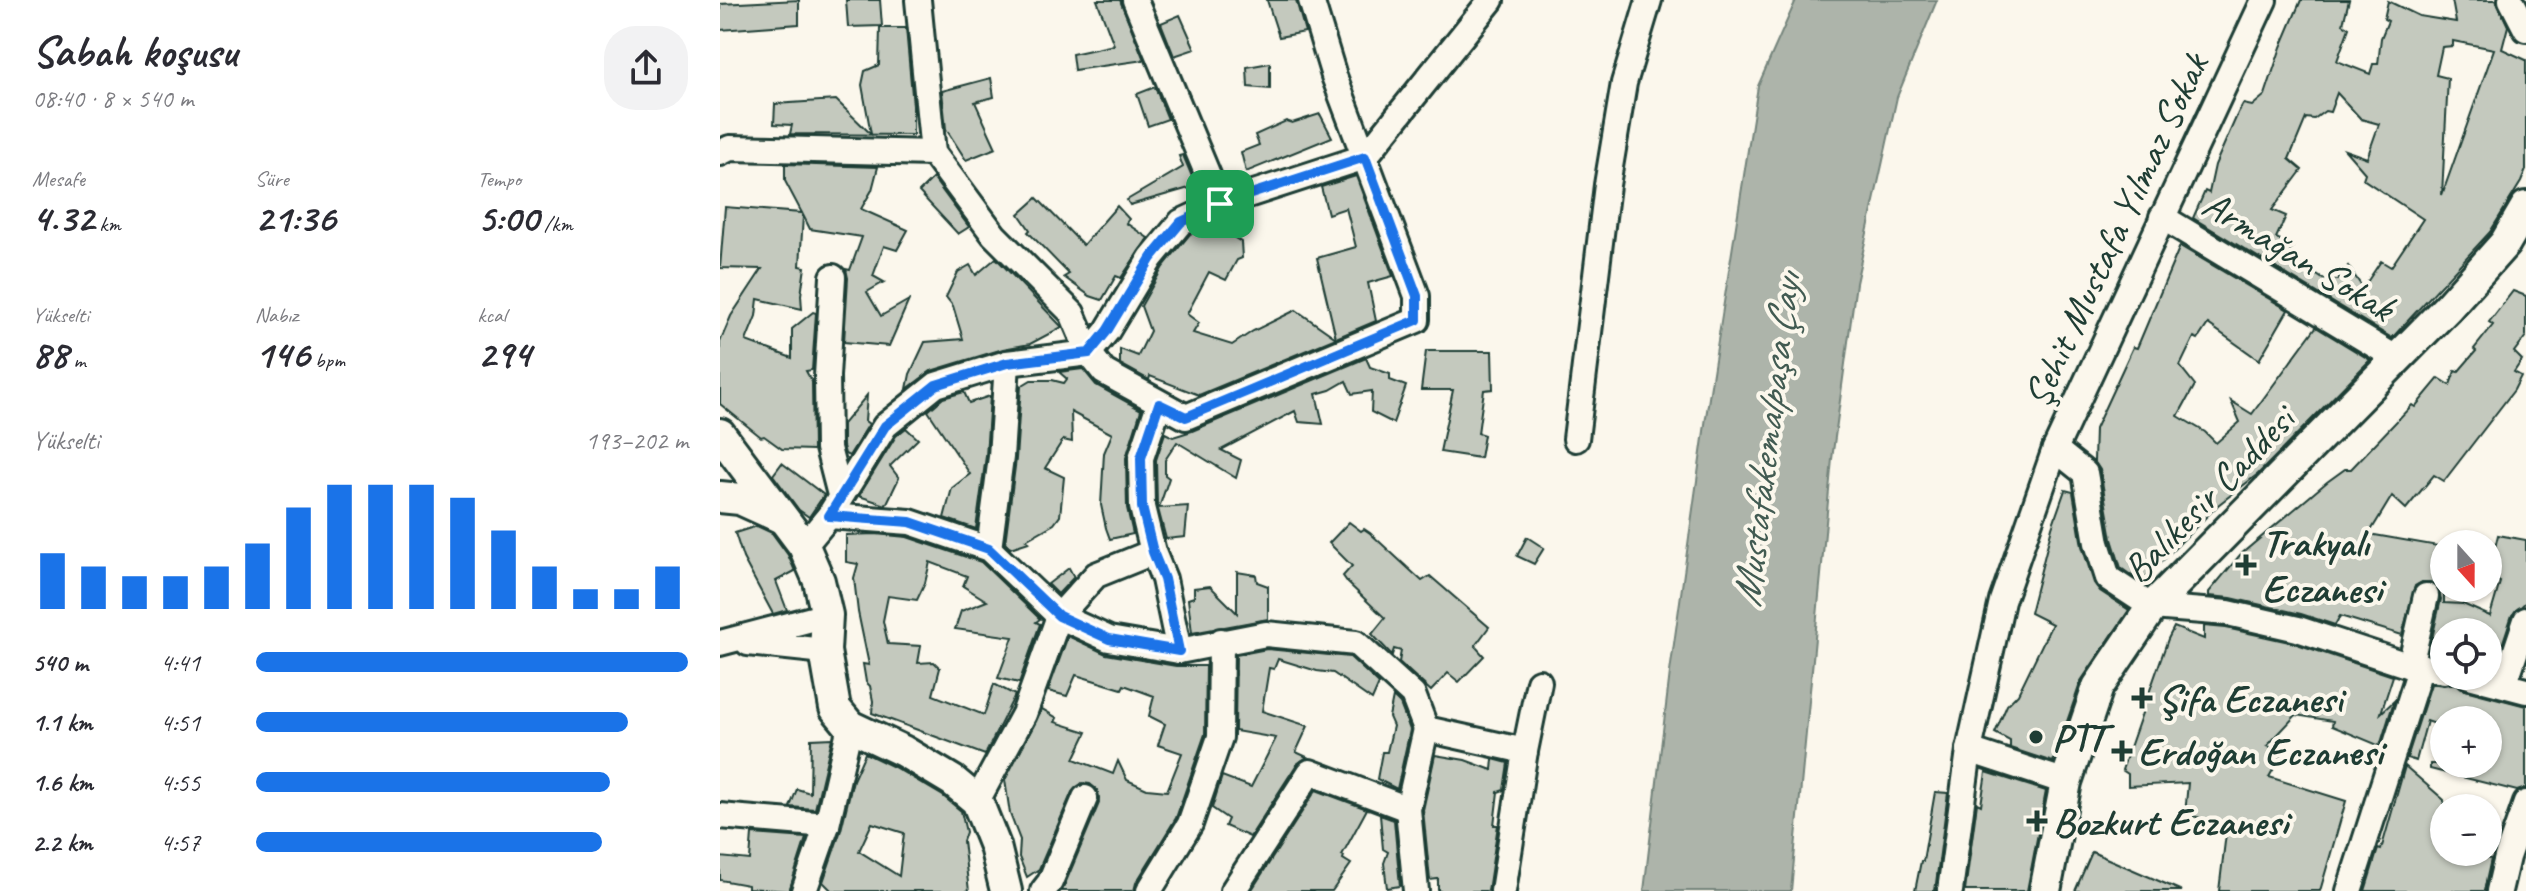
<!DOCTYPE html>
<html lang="tr">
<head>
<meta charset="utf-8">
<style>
  body { margin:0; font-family:Caveat,sans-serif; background:#f2f2f3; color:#2b2b33; height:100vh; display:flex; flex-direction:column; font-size:30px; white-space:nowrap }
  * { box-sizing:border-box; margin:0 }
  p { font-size:26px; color:#7c7c81 }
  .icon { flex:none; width:44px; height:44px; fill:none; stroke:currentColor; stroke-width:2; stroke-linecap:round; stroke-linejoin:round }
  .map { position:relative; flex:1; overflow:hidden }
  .panel { display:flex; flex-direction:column; background:#fff; width:720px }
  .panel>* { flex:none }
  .needle { width:52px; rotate:159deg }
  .tools { position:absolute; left:1710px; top:530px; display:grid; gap:16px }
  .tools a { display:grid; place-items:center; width:72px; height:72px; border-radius:50%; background:#fff; box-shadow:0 2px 6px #0004; font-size:40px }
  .pin { position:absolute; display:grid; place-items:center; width:68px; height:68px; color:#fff; margin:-34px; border-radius:16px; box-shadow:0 4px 12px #0006 }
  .round { display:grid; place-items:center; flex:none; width:84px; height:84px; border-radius:32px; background:#f2f2f3 }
  .headline { display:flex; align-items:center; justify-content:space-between; height:136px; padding:0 32px }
  h1 { font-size:44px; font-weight:700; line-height:60px }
  .stats { display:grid; grid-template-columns:repeat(3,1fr); gap:12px; height:136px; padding:8px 32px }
  .stats div { display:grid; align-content:center }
  .stats b { font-size:40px; font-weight:700 }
  .stats small { font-size:22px; font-weight:400 }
  .stats p { font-size:22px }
  .chart { height:224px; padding:16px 32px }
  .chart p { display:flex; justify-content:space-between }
  .chart svg { width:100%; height:144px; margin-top:8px; stroke:#1a73e8; stroke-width:6 }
  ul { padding:0 32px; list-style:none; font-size:26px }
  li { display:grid; grid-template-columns:128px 96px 1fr; align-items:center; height:60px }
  li i { height:20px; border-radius:10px; background:#1a73e8 }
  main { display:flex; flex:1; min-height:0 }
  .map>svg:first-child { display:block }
  .water { fill:#adb4aa; stroke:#74847b; stroke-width:2 }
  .building { fill:#c4c9be; stroke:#1f3d34; stroke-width:2; fill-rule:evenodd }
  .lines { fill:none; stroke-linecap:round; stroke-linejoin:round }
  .minor-casing { stroke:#1f3d34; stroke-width:30 }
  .major-casing { stroke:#1f3d34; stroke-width:36 }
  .minor { stroke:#fbf7ec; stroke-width:24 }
  .major { stroke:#fbf7ec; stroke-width:30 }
  .route-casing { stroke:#fff; stroke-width:16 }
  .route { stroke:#1a73e8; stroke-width:10 }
  .poi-dot { fill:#1f3d34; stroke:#fbf7ec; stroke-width:3 }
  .labels { text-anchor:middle; stroke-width:8; stroke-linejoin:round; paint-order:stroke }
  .street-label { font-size:40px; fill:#1f3d34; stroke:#fbf7ec }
  .poi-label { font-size:40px; font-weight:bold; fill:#1f3d34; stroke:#fbf7ec; text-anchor:start }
  .water-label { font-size:42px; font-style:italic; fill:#425b52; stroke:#fbf7ec }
</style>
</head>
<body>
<main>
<section class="panel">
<div class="headline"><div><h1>Sabah koşusu</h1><p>08:40 · 8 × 540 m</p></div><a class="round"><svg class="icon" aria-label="share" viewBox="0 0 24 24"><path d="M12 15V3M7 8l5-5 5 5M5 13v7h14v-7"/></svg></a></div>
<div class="stats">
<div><p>Mesafe</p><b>4.32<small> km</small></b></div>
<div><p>Süre</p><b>21:36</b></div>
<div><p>Tempo</p><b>5:00<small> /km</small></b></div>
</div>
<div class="stats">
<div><p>Yükselti</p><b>88<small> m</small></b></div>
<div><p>Nabız</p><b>146<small> bpm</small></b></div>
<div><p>kcal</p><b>294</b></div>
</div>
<div class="chart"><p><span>Yükselti</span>193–202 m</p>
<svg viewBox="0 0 160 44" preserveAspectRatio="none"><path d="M5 44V27M15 44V31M25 44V34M35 44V34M45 44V31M55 44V24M65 44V13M75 44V6M85 44V6M95 44V6M105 44V10M115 44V20M125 44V31M135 44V38M145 44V38M155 44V31"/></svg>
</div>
<ul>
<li><b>540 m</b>4:41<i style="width:100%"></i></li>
<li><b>1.1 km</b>4:51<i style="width:86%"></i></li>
<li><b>1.6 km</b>4:55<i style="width:82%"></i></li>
<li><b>2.2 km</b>4:57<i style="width:80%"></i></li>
</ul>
</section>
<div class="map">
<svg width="1806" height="891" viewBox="0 0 1806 891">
  <rect width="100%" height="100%" fill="#fbf7ec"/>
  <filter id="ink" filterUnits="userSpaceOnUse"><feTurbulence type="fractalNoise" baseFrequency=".0125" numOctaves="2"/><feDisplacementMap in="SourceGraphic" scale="16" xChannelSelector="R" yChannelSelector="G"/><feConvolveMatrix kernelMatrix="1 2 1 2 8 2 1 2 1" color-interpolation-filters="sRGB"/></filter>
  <g filter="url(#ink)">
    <polygon class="water" points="1076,0 1217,0 1177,97 1136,283 1112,459 1071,891 924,891 950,672 986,417 1038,86"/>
    <g class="building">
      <polygon points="79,0 79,24 0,30 0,4"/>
      <polygon points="126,0 160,0 162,26 128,27"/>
      <polygon points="377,0 400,0 424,60 354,70 352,54 394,45"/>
      <polygon points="547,0 576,0 585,32 559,37"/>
      <path d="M 1581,0 L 1629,0 L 1623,24 L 1629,28 L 1617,61 L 1650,74 L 1653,64 L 1658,64 L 1661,38 L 1668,21 L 1664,19 L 1668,1 L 1699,16 L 1736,22 L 1732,0 L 1776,0 L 1788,26 L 1782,49 L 1806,60 L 1806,170 L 1801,182 L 1770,232 L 1672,338 L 1473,218 L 1485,191 L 1489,193 L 1495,165 L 1518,113 L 1523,104 L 1532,106 L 1545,95 L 1561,47 ZM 1733,41 L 1774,49 L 1722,195 L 1728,78 L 1716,75 L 1722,47 L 1733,46 ZM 1617,93 L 1641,119 L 1659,124 L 1647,158 L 1625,150 L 1645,173 L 1643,179 L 1703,219 L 1671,267 L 1661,261 L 1643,288 L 1628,266 L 1618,280 L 1603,279 L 1568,256 L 1573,246 L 1556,238 L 1566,216 L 1552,210 L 1582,170 L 1569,159 L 1586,118 L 1594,119 L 1605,111 L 1610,112 Z"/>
      <polygon points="460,15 475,49 454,56 441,23"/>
      <polygon points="160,28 186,28 193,106 193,135 70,134 72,125 54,124 55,104 116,100 151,134 142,85 145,71 159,65"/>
      <polygon points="550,63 550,89 528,87 527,67"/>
      <polygon points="271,78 274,97 255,102 276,148 246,160 226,129 222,91"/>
      <polygon points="435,87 448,119 428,126 417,94"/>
      <polygon points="600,114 612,137 526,172 521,152 539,145 535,135 566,121 572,123"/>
      <polygon points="463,155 476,186 410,205 407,200 463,167 459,156"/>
      <polygon points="65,164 158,167 152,190 141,209 188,230 177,250 164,246 153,276 164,282 147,292 161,316 189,300 169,346 124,342 128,278 126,269 130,270 142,237 90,229 83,215 80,266 85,267 81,295 82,309 38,299 36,316 26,341 72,358 72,329 93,312 96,313 92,370 86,371 92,382 93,450 62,449 44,436 41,437 0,404 0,342 11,316 42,269 0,268 5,207 82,213 65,181"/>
      <polygon points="636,176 673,276 648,283 656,321 616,338 597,258 636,247 626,208 608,214 601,187"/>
      <polygon points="213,178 249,227 238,234 199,192"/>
      <polygon points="317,198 363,245 397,206 409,219 406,223 428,238 401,278 396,276 382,300 370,296 344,277 349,274 308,232 310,230 299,214"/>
      <polygon points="516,215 517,220 510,235 521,242 522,258 517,260 506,280 489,272 467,314 479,323 473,333 512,345 533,331 576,310 616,338 479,395 430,376 429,380 400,364 400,349 418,356 430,331 421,306 443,267 470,234"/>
      <polygon points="1460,246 1568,310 1539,360 1488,324 1478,339 1474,337 1460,366 1475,385 1458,416 1485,432 1496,443 1520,422 1511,401 1532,414 1596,327 1650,360 1538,474 1498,505 1439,564 1436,564 1422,583 1401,568 1392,539 1380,470 1374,461 1375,429 1413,347 1417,348"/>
      <polygon points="276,258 342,327 310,344 283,349 211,371 187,389 190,374 205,342 243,339 233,306 226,297 238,272 250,265 256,275"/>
      <polygon points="1793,291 1806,296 1806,336 1794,352 1802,360 1794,372 1801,376 1794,390 1724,481 1714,475 1686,509 1672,496 1649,534 1724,547 1724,603 1743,604 1770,616 1780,582 1768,577 1778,535 1806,540 1806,602 1792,615 1776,663 1768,661 1768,632 1724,632 1724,647 1711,643 1721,599 1717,586 1710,582 1702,582 1695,586 1682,635 1620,616 1615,625 1581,614 1511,598 1489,596 1489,592 1520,555 1607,482 1625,469 1631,469 1692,405 1695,407 1719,378 1730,385 1735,371 1738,372 1756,351 1754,349 1773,325 1769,322"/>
      <polygon points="706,351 772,351 773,389 764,390 758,433 764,435 760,458 720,452 733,390 701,390"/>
      <polygon points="646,358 650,367 670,374 670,380 686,386 673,423 651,412 652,391 632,394 626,381 610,390 596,394 603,424 579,422 575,411 501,450 521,460 516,478 457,442 445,460 445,475 449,478 439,508 468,506 465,537 446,539 437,505 436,460 445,433 453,437 472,431"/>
      <polygon points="363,369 376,385 421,410 406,458 407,508 413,534 390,539 386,528 381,505 384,453 392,434 351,412 352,442 343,440 325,468 344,477 340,516 334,524 306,540 309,542 290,548 285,543 296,459 301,386 311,380 332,380 344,383 347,379 339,372"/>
      <polygon points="244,392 249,403 270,396 266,456 256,529 224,518 232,488 250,474 208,411 223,398"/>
      <polygon points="147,395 145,421 149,424 129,456 125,454 123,446 123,424"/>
      <polygon points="186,428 198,439 170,466 179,478 166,505 139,496 176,436"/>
      <polygon points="62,463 104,495 89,517 79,510 53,475"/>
      <polygon points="1345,490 1353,492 1362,546 1374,583 1380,591 1409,610 1361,681 1333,762 1290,748 1290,741 1275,733 1287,705 1298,694 1332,624 1310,613 1332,527"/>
      <polygon points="629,522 641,531 644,529 650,533 702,581 710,576 769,627 755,646 764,656 739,682 728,673 711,691 679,662 681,651 674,649 672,655 652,634 665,618 628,583 623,576 632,566 609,543"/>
      <polygon points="37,526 52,533 68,555 75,571 56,581 67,610 53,614 23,558 15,533"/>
      <polygon points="155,534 187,537 261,562 320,619 316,622 320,624 299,683 278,678 293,637 235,629 241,611 267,601 243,586 247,576 210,562 205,583 197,600 168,596 163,621 168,644 201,646 198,663 214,662 220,668 213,695 264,715 274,684 295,695 265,755 152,713 153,701 150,686 146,682 143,664 149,665 138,612 134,578 138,564 126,562 126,535"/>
      <polygon points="807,537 824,548 814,564 797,556"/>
      <polygon points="349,568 354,577 338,594 328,584"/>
      <polygon points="517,572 536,575 537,582 548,586 548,619 472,633 468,599 474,597 474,588 490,586 517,613"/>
      <polygon points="1484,626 1506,628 1574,643 1673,676 1661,713 1674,701 1660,746 1612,726 1613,721 1576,715 1547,746 1564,751 1549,777 1626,801 1600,891 1499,891 1507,825 1465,814 1468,783 1408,786 1408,774 1402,770 1448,639 1454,627 1484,639"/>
      <polygon points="348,636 386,654 456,666 486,666 485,734 456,818 416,883 414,891 342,891 379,803 377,790 370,784 362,783 352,792 319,869 307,877 299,857 300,840 290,814 285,780 322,709 337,718 335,722 367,732 354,759 393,774 398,761 407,780 427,789 447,791 462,753 438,745 445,724 429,716 434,696 404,685 402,689 356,675 347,696 328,691"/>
      <polygon points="547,649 630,657 659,684 652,700 613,673 597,671 558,659 554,669 549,668 542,711 588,726 576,752 587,757 577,764 530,837 505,826 508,819 492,808 502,776 531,787 556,738 515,731 516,655"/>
      <polygon points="1711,684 1737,684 1745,690 1806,706 1806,788 1797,791 1710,769 1710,764 1768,764 1768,720 1724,720 1724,727 1707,721 1696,761 1687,758"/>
      <polygon points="673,697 680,704 690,730 677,789 657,779 662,752 667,752 673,726 669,717"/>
      <polygon points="112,738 95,809 70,807 77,789 90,793 91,739"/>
      <path d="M 145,753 L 174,767 L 223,796 L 241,811 L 246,832 L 243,841 L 249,891 L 112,891 L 103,882 L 121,830 L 133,780 ZM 152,823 L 184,833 L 179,876 L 139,851 Z"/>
      <polygon points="715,755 745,760 772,770 773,759 788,763 784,790 778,792 774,825 778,825 768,891 718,891 718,879 710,880 703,810"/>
      <polygon points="1685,766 1724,800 1724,852 1745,852 1771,859 1764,891 1645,891 1658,849 1661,850"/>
      <polygon points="1266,772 1326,791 1307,891 1245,891 1257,803 1261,805"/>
      <polygon points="596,790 647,809 622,855 624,856 623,859 631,864 612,891 531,891"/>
      <polygon points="1215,792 1228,793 1215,891 1195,891 1201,861 1203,861"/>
      <polygon points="660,815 674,820 680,886 667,888 664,863 668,852 663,849"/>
      <polygon points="32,834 86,838 69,891 28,888 28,885 0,880 0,857 30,860"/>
      <polygon points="1372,852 1462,891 1355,891"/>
    </g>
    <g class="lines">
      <g class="minor-casing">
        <g id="minor">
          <polyline points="198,0 213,153 274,235 352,313 369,353 384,372 466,417 697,320 697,296 614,76 591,0"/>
          <polyline points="415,0 500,204"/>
          <polyline points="1791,0 1806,29"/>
          <polyline points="0,153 10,148 213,153"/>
          <polyline points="1442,217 1676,358"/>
          <polyline points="113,277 107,376 108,448 120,495"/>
          <polyline points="439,404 421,458 422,507 433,552 444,579 459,651"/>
          <polyline points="856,439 887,185 904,83 929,0"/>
          <polyline points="1335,449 1365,473 1377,543 1388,578 1432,607 1508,613 1578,629 1690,666 1724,671"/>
          <polyline points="109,516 190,522 269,549 339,616 389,639 459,651 546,634 636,643 693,695 706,729 688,809 696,891"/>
          <polyline points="84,546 109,516 165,426 216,385 287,363 369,353 387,331 431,258 461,222 500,204 645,157 771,0"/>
          <polyline points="269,549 281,457 287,363"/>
          <polyline points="0,643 107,615"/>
          <polyline points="28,643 105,651"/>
          <polyline points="1690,666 1706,596"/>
          <polyline points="1749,676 1806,691"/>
          <polyline points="1785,683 1806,620"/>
          <polyline points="706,729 805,751 783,891"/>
          <polyline points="1249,750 1346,782"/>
          <polyline points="805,751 819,682"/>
          <polyline points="257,801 304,714 339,616 376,575 433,552"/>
          <polyline points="0,816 107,825"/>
          <polyline points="84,891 107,825 130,726"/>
          <polyline points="323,891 330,882 365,798"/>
          <polyline points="429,891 470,824 500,737 501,641"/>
          <polyline points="513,891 590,772 688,809"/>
          <polyline points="1230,891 1249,750 1282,601 1335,449 1544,0"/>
          <polyline points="1629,891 1701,666"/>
          <polyline points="1779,891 1787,857 1806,803"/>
        </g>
      </g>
      <g class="major-casing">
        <g id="major">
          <polyline points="0,434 84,546 99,581 107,615 105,651 115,708 130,726 183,751 233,781 257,801 275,846 286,891"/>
          <polyline points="0,497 20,499 62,518"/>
          <polyline points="1325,891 1346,782 1378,687 1432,607 1727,308 1785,243 1806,207"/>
        </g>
      </g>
      <use href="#minor" class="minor"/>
      <use href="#major" class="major"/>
    </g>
  </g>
  <g class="lines" filter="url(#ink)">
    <g class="route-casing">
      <polygon id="route" points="645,157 697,296 697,320 466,417 439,404 421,458 422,507 433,552 444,579 459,651 389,639 339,616 269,549 190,522 109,516 165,426 216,385 287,363 369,353 387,331 431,258 461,222 500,204"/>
    </g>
    <use href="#route" class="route"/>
  </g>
  <g class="poi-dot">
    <path d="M1522 553h8v8h8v8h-8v8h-8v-8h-8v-8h8z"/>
    <path d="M1418 686h8v8h8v8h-8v8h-8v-8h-8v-8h8z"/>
    <circle cx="1316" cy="737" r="8"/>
    <path d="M1398 739h8v8h8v8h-8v8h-8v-8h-8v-8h8z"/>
    <path d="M1313 809h8v8h8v8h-8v8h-8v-8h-8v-8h8z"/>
  </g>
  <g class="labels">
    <g class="street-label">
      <text transform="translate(1395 230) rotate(-65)" y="14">Şehit Mustafa Yılmaz Sokak</text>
      <text transform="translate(1579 255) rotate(31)" y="14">Armağan Sokak</text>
      <text transform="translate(1488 494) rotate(-46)" y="14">Balıkesir Caddesi</text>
    </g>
    <g class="poi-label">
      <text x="1542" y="556">Trakyalı<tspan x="1542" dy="46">Eczanesi</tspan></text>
      <text x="1438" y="712">Şifa Eczanesi</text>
      <text x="1332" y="751">PTT</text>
      <text x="1418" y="765">Erdoğan Eczanesi</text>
      <text x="1333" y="835">Bozkurt Eczanesi</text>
    </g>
    <g class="water-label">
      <text transform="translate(1045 440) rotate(-83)" y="15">Mustafakemalpaşa Çayı</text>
    </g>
  </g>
</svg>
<div class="tools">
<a><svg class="needle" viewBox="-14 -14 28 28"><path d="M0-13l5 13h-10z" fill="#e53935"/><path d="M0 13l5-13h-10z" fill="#7c7c81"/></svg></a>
<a><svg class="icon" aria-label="locate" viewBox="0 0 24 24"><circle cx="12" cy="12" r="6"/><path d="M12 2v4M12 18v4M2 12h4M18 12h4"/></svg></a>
<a>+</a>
<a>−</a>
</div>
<div class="pin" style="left:500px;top:204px;background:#1e9e55"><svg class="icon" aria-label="arrive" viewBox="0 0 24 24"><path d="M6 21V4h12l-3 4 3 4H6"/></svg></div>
</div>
</main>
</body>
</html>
